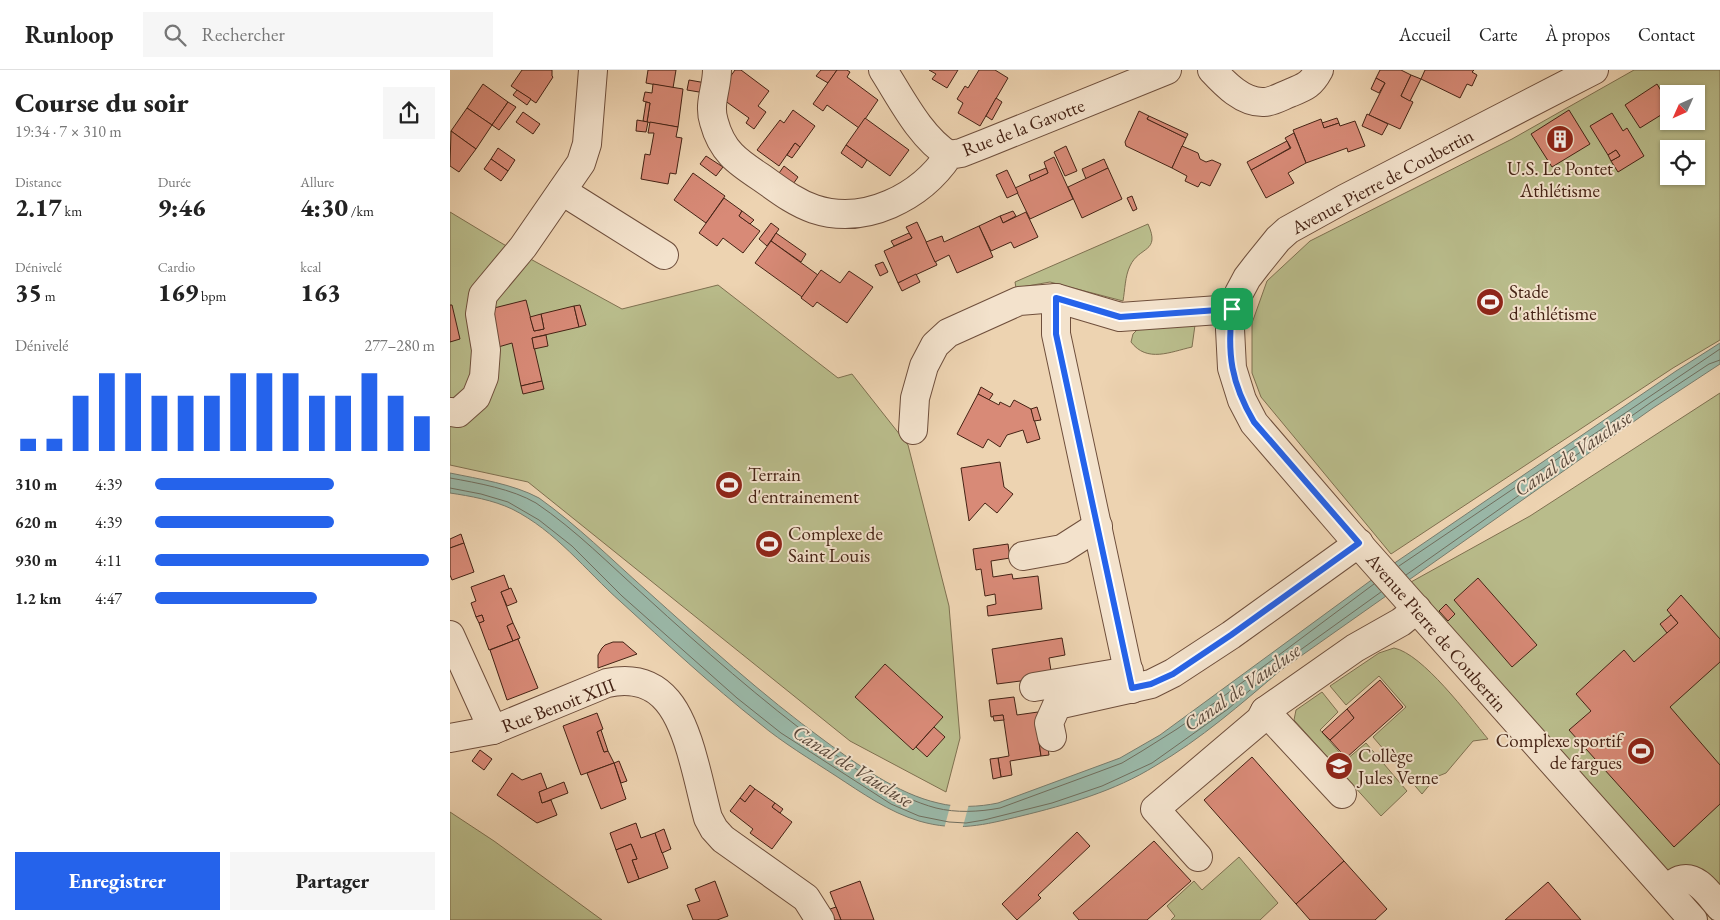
<!DOCTYPE html>
<html lang="fr">
<head>
<meta charset="utf-8">
<style>
  body { margin:0; font-family:"EB Garamond",serif; background:#f6f6f6; color:#222; height:100vh; display:flex; flex-direction:column; font-size:19px; white-space:nowrap }
  * { box-sizing:border-box; margin:0 }
  p { font-size:16px; color:#767676 }
  .icon { flex:none; width:28px; height:28px; fill:none; stroke:currentColor; stroke-width:2; stroke-linecap:round; stroke-linejoin:round }
  .map { position:relative; flex:1; overflow:hidden }
  .drawer { display:flex; flex-direction:column; background:#fff; width:450px }
  .drawer>* { flex:none }
  .needle { width:32px; rotate:225deg }
  .tools { position:absolute; left:1210px; top:15px; display:grid; gap:10px }
  .tools a { display:grid; place-items:center; width:45px; height:45px; border-radius:0px; background:#fff; box-shadow:0 1px 4px #0004; font-size:25px }
  .pin { position:absolute; display:grid; place-items:center; width:42px; height:42px; color:#fff; margin:-21px; border-radius:10px; box-shadow:0 2px 8px #0006 }
  .round { display:grid; place-items:center; flex:none; width:52px; height:52px; border-radius:0px; background:#f6f6f6 }
  .overview { display:flex; align-items:center; justify-content:space-between; height:85px; padding:0 15px }
  h1 { font-size:28px; font-weight:800; line-height:38px }
  .metrics { display:grid; grid-template-columns:repeat(3,1fr); gap:8px; height:85px; padding:5px 15px }
  .metrics div { display:grid; align-content:center }
  .metrics b { font-size:25px; font-weight:800 }
  .metrics small { font-size:14px; font-weight:400 }
  .metrics p { font-size:14px }
  .chart { height:140px; padding:10px 15px }
  .chart p { display:flex; justify-content:space-between }
  .chart svg { width:100%; height:90px; margin-top:5px; stroke:#2563eb; stroke-width:6 }
  .button { display:flex; gap:10px; margin-top:auto; padding:10px 15px }
  .button a { flex:1; height:58px; border-radius:0px; background:#2563eb; color:#fff; font-size:20px; font-weight:800; line-height:58px; text-align:center }
  .button a+a { background:#f6f6f6; color:#222 }
  ul { padding:0 15px; list-style:none; font-size:16px }
  li { display:grid; grid-template-columns:80px 60px 1fr; align-items:center; height:38px }
  li i { height:12px; border-radius:6px; background:#2563eb }
  header { display:flex; align-items:center; gap:30px; box-sizing:border-box; height:70px; padding:0 25px; background:#fff; border-bottom:1px solid #e0e0e0 }
  header strong { font-size:24px }
  nav { display:flex; gap:28px; margin-inline-start:auto; font-size:18px }
  .search { width:350px; height:45px; background:#f6f6f6; display:flex; align-items:center; gap:12px; box-sizing:border-box; padding:0 18px; border-radius:0px; color:#767676; font-size:19px }
  main { display:flex; flex:1; min-height:0 }
  .map>svg:first-child { display:block }
  .green { fill:#b9bc8b; stroke:#7f7050; fill-rule:evenodd }
  .water { fill:#9ab8a8; stroke:#787c6d }
  .pier { fill:#edd3b1 }
  .lines { fill:none; stroke-linecap:round; stroke-linejoin:round }
  .shore { stroke:#706e5e; stroke-width:1 }
  .building { fill:#d88a77; stroke:#452315 }
  .minor-casing { stroke:#6f4f3c; stroke-width:30 }
  .minor { stroke:#f3e2cc; stroke-width:28 }
  .route-casing { stroke:#fff; stroke-width:10 }
  .route { stroke:#2563eb; stroke-width:6 }
  .labels { text-anchor:middle; stroke-width:4; stroke-linejoin:round; paint-order:stroke }
  .street-label { font-size:19px; fill:#452315; stroke:#f3e2cc }
  .poi-label { font-size:19px; fill:#452315; stroke:#f3e2cc; text-anchor:start }
  .water-label { font-size:20px; font-style:italic; fill:#5a483a; stroke:#f3e2cc }
</style>
</head>
<body>
<header>
<strong>Runloop</strong>
<div class="search"><svg class="icon" aria-label="search" viewBox="0 0 24 24"><circle cx="10" cy="10" r="6"/><path d="M15 15l6 6"/></svg>Rechercher</div>
<nav><a>Accueil</a><a>Carte</a><a>À propos</a><a>Contact</a></nav>
</header>
<main>
<section class="drawer">
<div class="overview"><div><h1>Course du soir</h1><p>19:34 · 7 × 310 m</p></div><a class="round"><svg class="icon" aria-label="share" viewBox="0 0 24 24"><path d="M12 15V3M7 8l5-5 5 5M5 13v7h14v-7"/></svg></a></div>
<div class="metrics">
<div><p>Distance</p><b>2.17<small> km</small></b></div>
<div><p>Durée</p><b>9:46</b></div>
<div><p>Allure</p><b>4:30<small> /km</small></b></div>
</div>
<div class="metrics">
<div><p>Dénivelé</p><b>35<small> m</small></b></div>
<div><p>Cardio</p><b>169<small> bpm</small></b></div>
<div><p>kcal</p><b>163</b></div>
</div>
<div class="chart"><p><span>Dénivelé</span>277–280 m</p>
<svg viewBox="0 0 160 44" preserveAspectRatio="none"><path d="M5 44V38M15 44V38M25 44V17M35 44V6M45 44V6M55 44V17M65 44V17M75 44V17M85 44V6M95 44V6M105 44V6M115 44V17M125 44V17M135 44V6M145 44V17M155 44V27"/></svg>
</div>
<ul>
<li><b>310 m</b>4:39<i style="width:64%"></i></li>
<li><b>620 m</b>4:39<i style="width:64%"></i></li>
<li><b>930 m</b>4:11<i style="width:98%"></i></li>
<li><b>1.2 km</b>4:47<i style="width:58%"></i></li>
</ul>
<div class="button"><a>Enregistrer</a><a>Partager</a></div>
</section>
<div class="map">
<svg width="1270" height="850" viewBox="0 0 1270 850">
  <rect width="100%" height="100%" fill="#edd3b1"/>
  <filter id="stains"><feTurbulence type="fractalNoise" baseFrequency=".004" numOctaves="4"/><feColorMatrix values="0 0 0 0 .2 0 0 0 0 .09 0 0 0 0 .02 0 0 0 .5 -.17"/></filter>
  <radialGradient id="worn" r=".72"><stop offset=".6" stop-color="#630" stop-opacity="0"/><stop offset="1" stop-color="#630" stop-opacity=".3"/></radialGradient>
  <g class="green">
    <path d="M 1184,0 L 1270,0 L 1270,270 L 1223,298 L 941,484 L 811,327 L 802,303 L 802,253 L 817,211 L 860,171 L 1062,69 ZM 1219,24 L 1246,24 L 1246,51 L 1219,51 ZM 1219,79 L 1246,79 L 1246,106 L 1219,106 Z"/>
    <polygon points="0,142 53,174 172,239 268,215 388,308 402,304 458,375 499,536 510,668 496,722 400,671 78,412 0,395"/>
    <path d="M 698,154 C 711,183 689,176 680,196 C 675,206 675,220 673,231 L 600,212 L 566,218 L 565,212 Z"/>
    <path d="M 745,255 L 742,277 C 720,282 697,293 681,272 L 683,264 L 689,258 Z"/>
    <polygon points="1270,323 1270,850 1262,850 961,512 1080,446"/>
    <path d="M 944,578 C 973,584 1018,645 1038,669 L 1023,671 L 996,703 L 986,707 L 972,724 L 923,667 L 956,637 L 929,606 L 896,635 L 880,616 L 929,583 Z"/>
    <polygon points="872,622 888,642 870,660 896,690 916,673 957,721 931,746 844,650 846,640"/>
    <polygon points="0,742 44,771 152,850 0,850"/>
    <polygon points="789,787 828,833 810,850 721,850 725,846 717,836 744,811 752,820"/>
  </g>
  <path class="water" d="M 1270,273 L 1270,294 L 1203,338 L 831,600 C 791,634 751,669 705,696 C 665,721 616,735 571,746 C 534,755 507,762 469,751 C 439,742 412,723 386,706 C 360,689 333,673 309,653 C 261,615 216,573 171,532 C 135,500 106,461 62,439 C 43,430 20,426 0,423 L 0,403 C 29,409 63,414 89,428 C 127,455 161,489 196,520 C 254,572 312,625 375,671 C 408,695 448,724 488,733 C 507,738 529,737 548,733 L 670,688 L 710,665 L 946,492 L 1226,301 Z"/>
  <polygon class="pier" points="501,733 519,734 512,760 494,759"/>
  <g class="lines">
    <g class="shore">
      <path d="M 0,408 C 28,413 62,419 86,433 C 126,460 160,495 196,527 C 253,579 311,630 373,676 C 407,700 445,727 486,738 C 506,743 529,742 550,738 L 648,702 L 672,693 L 692,681 L 727,659 L 770,629 L 924,514"/>
      <polyline points="0,418 31,424 58,432 89,450 122,476 172,526 287,628 331,663 441,734 469,746 499,752 516,753 534,750 602,733 652,716 702,693 778,639 828,596 931,522"/>
      <polyline points="949,496 1270,279"/>
      <polyline points="956,505 1200,333 1259,294 1270,290"/>
    </g>
  </g>
  <g class="building">
    <polygon points="72,0 102,0 102,6 103,7 86,33 61,16"/>
    <polygon points="198,0 226,0 223,18 196,13"/>
    <polygon points="285,0 291,0 319,21 308,36 316,42 304,59 296,53 299,48 267,25"/>
    <polygon points="371,0 387,0 378,13 366,6"/>
    <polygon points="387,0 397,0 400,2 397,7 428,30 409,58 377,35 373,41 363,34"/>
    <polygon points="479,0 508,0 497,18 482,9 486,4"/>
    <polygon points="529,0 545,0 558,8 530,56 508,43 513,33 507,29 515,16 518,18"/>
    <polygon points="930,0 951,0 961,5 951,26 963,32 950,59 919,45 935,13 926,8"/>
    <polygon points="975,0 1024,0 1022,2 1027,5 1022,16 1017,14 1010,28 971,9"/>
    <polygon points="961,5 971,9 960,31 951,26"/>
    <polygon points="926,8 935,13 929,23 921,19"/>
    <polygon points="239,10 256,13 255,23 237,20"/>
    <polygon points="33,14 58,32 42,55 17,38"/>
    <polygon points="203,14 233,19 228,57 197,52 200,33 193,31 195,22 202,23"/>
    <polygon points="1207,14 1219,34 1219,40 1190,58 1175,35"/>
    <polygon points="67,20 81,29 77,35 63,25"/>
    <polygon points="546,28 552,32 542,50 536,46"/>
    <polygon points="58,32 66,37 49,60 42,55"/>
    <polygon points="196,32 200,33 197,52 193,51"/>
    <polygon points="17,38 42,55 26,79 1,61"/>
    <polygon points="343,40 365,56 350,77 345,73 329,96 307,80 330,50 334,53"/>
    <polygon points="1119,40 1140,74 1102,97 1081,64"/>
    <polygon points="689,41 699,46 697,49 736,68 722,98 676,76 675,72"/>
    <polygon points="73,42 90,54 83,64 66,52"/>
    <polygon points="1162,43 1173,61 1177,58 1194,86 1168,102 1161,91 1170,86 1166,80 1158,85 1140,56"/>
    <polygon points="917,44 938,54 932,65 912,56"/>
    <polygon points="699,46 738,64 736,68 697,49"/>
    <polygon points="415,48 459,80 440,106 396,75"/>
    <polygon points="887,48 889,53 874,58 872,53"/>
    <polygon points="871,49 874,58 889,53 890,56 905,51 915,76 898,82 897,78 856,93 843,60"/>
    <polygon points="187,50 198,52 196,62 186,61"/>
    <polygon points="200,52 228,57 226,67 232,68 226,104 220,103 218,114 191,109 195,84 200,85 204,63 198,63"/>
    <polygon points="1,61 26,79 9,102 0,96"/>
    <polygon points="844,63 856,93 838,103 844,113 816,128 801,100 841,78 835,68"/>
    <polygon points="837,71 840,78 801,100 797,92"/>
    <polygon points="345,73 350,77 342,88 337,85"/>
    <polygon points="396,75 417,90 412,98 391,83"/>
    <polygon points="616,76 627,101 615,106 604,82"/>
    <polygon points="732,76 748,83 750,89 756,92 762,90 771,94 760,116 751,112 748,117 735,111 737,106 722,98"/>
    <polygon points="48,78 65,90 58,101 41,89"/>
    <polygon points="1166,80 1170,86 1161,91 1158,85"/>
    <polygon points="256,86 273,97 266,106 250,94"/>
    <polygon points="604,87 623,129 580,149 565,118 598,103 594,92"/>
    <polygon points="41,89 58,101 51,111 34,99"/>
    <polygon points="654,89 658,98 636,109 632,99"/>
    <polygon points="334,96 348,107 341,117 327,106"/>
    <polygon points="596,98 598,103 581,111 579,105"/>
    <polygon points="658,98 672,129 632,148 618,117"/>
    <polygon points="557,100 568,123 557,128 546,105"/>
    <polygon points="243,103 275,126 256,153 224,130"/>
    <polygon points="682,126 687,139 683,141 677,128"/>
    <polygon points="274,128 292,141 289,146 310,161 293,183 273,168 267,176 249,163"/>
    <polygon points="292,141 304,150 300,154 289,146"/>
    <polygon points="563,141 566,146 553,153 550,146"/>
    <polygon points="576,142 588,167 564,178 561,172 541,181 529,156 550,146 553,153"/>
    <polygon points="467,152 487,195 448,213 434,181 462,168 456,157"/>
    <polygon points="321,153 329,159 317,176 309,169"/>
    <polygon points="529,156 543,187 507,203 499,185 485,192 476,172 492,166 494,172"/>
    <polygon points="326,163 356,184 351,192 321,171"/>
    <polygon points="459,163 462,168 444,176 441,171"/>
    <polygon points="321,171 368,205 352,227 305,193"/>
    <polygon points="433,192 438,202 430,206 425,195"/>
    <polygon points="371,200 390,213 399,201 423,217 397,253 367,232 363,237 351,228"/>
    <polygon points="466,204 470,212 452,221 448,213"/>
    <polygon points="76,230 84,261 94,259 91,244 124,236 129,257 82,268 92,311 71,316 62,273 45,278 36,240"/>
    <polygon points="0,235 2,235 10,269 0,272"/>
    <polygon points="130,235 136,255 129,257 124,236"/>
    <polygon points="91,244 94,259 84,261 80,247"/>
    <polygon points="96,265 98,276 84,279 82,268"/>
    <polygon points="92,311 94,319 73,324 71,316"/>
    <polygon points="531,317 543,324 539,330 528,324"/>
    <polygon points="528,324 549,335 550,332 560,337 564,330 581,339 590,369 577,373 573,360 557,365 550,377 538,369 533,378 507,364"/>
    <polygon points="587,337 591,350 584,351 581,339"/>
    <polygon points="550,392 554,417 563,424 547,443 535,433 519,451 511,398"/>
    <polygon points="11,464 14,473 0,478 0,469"/>
    <polygon points="14,473 24,502 2,510 0,505 0,478"/>
    <polygon points="558,474 560,488 541,491 543,507 562,504 563,509 588,506 592,539 538,546 537,536 546,534 545,524 535,526 531,499 526,500 523,479"/>
    <polygon points="54,505 59,519 51,522 63,553 57,556 63,571 39,580 29,553 34,551 32,545 26,547 21,533 26,531 21,517"/>
    <polygon points="1028,508 1087,575 1062,597 1004,530"/>
    <polygon points="61,518 67,532 57,536 51,522"/>
    <polygon points="1231,525 1270,569 1270,592 1220,637 1270,695 1270,734 1224,777 1119,660 1141,641 1126,624 1174,580 1184,592 1228,553 1217,540"/>
    <polygon points="996,534 1005,544 998,551 989,541"/>
    <polygon points="32,545 34,551 29,553 26,547"/>
    <polygon points="1221,545 1228,553 1217,563 1210,554"/>
    <polygon points="63,553 70,568 63,571 57,556"/>
    <polygon points="612,568 615,585 599,588 602,607 547,614 542,579"/>
    <polygon points="68,569 88,618 57,630 40,580"/>
    <polygon points="163,572 173,572 187,584 148,598 148,585 152,578 155,575"/>
    <polygon points="435,594 493,647 463,680 405,627"/>
    <polygon points="930,610 953,637 896,688 880,670 904,648 897,639"/>
    <polygon points="564,627 567,645 588,642 590,659 587,659 591,686 560,691 562,705 551,707 548,688 559,686 553,645 541,647 539,630"/>
    <polygon points="897,639 904,648 880,670 872,662"/>
    <polygon points="147,643 153,659 147,662 154,682 158,681 164,693 131,705 113,656"/>
    <polygon points="553,645 554,650 544,651 543,646"/>
    <polygon points="484,657 495,667 477,687 466,677"/>
    <polygon points="587,659 596,665 599,685 591,686"/>
    <polygon points="151,660 158,681 154,682 147,662"/>
    <polygon points="30,680 42,689 34,700 22,691"/>
    <polygon points="802,687 894,791 846,834 754,730"/>
    <polygon points="548,688 551,707 543,709 540,689"/>
    <polygon points="169,691 177,711 171,713 164,693"/>
    <polygon points="164,693 176,729 151,739 137,703"/>
    <polygon points="62,703 72,710 91,703 97,719 89,722 92,733 101,730 107,745 87,753 47,725"/>
    <polygon points="114,712 118,723 92,733 89,722"/>
    <polygon points="300,715 305,719 295,732 290,728"/>
    <polygon points="305,719 325,733 322,737 342,752 322,779 300,763 303,759 280,741 290,728 295,732"/>
    <polygon points="325,733 333,739 330,743 322,737"/>
    <polygon points="186,753 191,768 205,763 218,798 189,809 182,790 187,789 181,774 166,780 160,763"/>
    <polygon points="214,759 221,779 212,783 205,763"/>
    <polygon points="627,762 640,776 588,825 591,828 567,850 552,834"/>
    <polygon points="704,771 741,811 697,850 629,850 623,843"/>
    <polygon points="181,774 187,789 182,790 189,809 178,813 166,780"/>
    <polygon points="894,791 937,839 925,850 860,850 846,834"/>
    <polygon points="265,811 278,846 267,850 243,850 237,835 250,831 245,819"/>
    <polygon points="410,811 424,850 391,850 380,822"/>
    <polygon points="1098,812 1131,850 1055,850"/>
    <polygon points="386,837 391,850 385,850 380,839"/>
  </g>
  <g class="lines">
    <g class="minor-casing">
      <g id="minor">
        <path d="M 267,0 C 267,18 258,34 264,52 C 272,82 288,92 312,108 C 329,120 344,132 364,139 C 415,156 471,127 499,85 L 511,83 L 534,74 L 717,0"/>
        <path d="M 433,0 C 451,28 470,67 499,85"/>
        <path d="M 762,0 C 775,14 793,33 814,32 C 822,32 832,26 840,23 C 855,17 861,15 869,0"/>
        <polyline points="1144,0 894,129 838,160 828,169 807,195 797,208 789,223 783,239 780,259 782,298 792,330 804,353 897,461 1243,850"/>
        <polyline points="112,121 214,185"/>
        <polyline points="606,228 606,264 682,619"/>
        <polyline points="0,342 8,343 26,327 34,307 36,280 30,244 33,225 73,177 131,93 137,74 143,0"/>
        <polyline points="463,360 465,328 474,296 485,275 498,263 569,231 606,228 670,247 783,239"/>
        <polyline points="573,486 612,479 648,456"/>
        <polyline points="0,565 43,660"/>
        <polyline points="584,617 679,601"/>
        <polyline points="602,667 599,653 607,635 701,614 723,603 781,565 909,473"/>
        <path d="M 0,668 L 43,660 L 157,613 C 214,601 232,646 244,692 C 249,710 253,729 258,748 L 264,759 L 273,769 L 356,828 L 370,850"/>
        <polyline points="892,724 815,641 905,578 951,552 967,539"/>
        <polyline points="748,787 705,739 810,650 815,641"/>
        <path d="M 1216,819 C 1220,816 1225,812 1230,810 C 1247,804 1260,826 1270,837"/>
      </g>
    </g>
    <use href="#minor" class="minor"/>
  </g>
  <g class="lines">
    <g class="route-casing">
      <path id="route" d="M 606,228 L 670,247 L 782,239 C 777,284 781,313 804,352 L 909,473 L 781,565 L 723,604 L 701,614 L 682,618 L 606,264 Z"/>
    </g>
    <use href="#route" class="route"/>
  </g>
  <defs>
    <g id="building-disc" transform="scale(1.4375)"><circle r="9.5" fill="#8f2418" stroke="#f3e2cc"/><path d="M-4-6H4V6H1V3H-1V6H-4ZM-2.5-4.3h1.7v1.8h-1.7ZM.8-4.3h1.7v1.8H.8ZM-2.5-1h1.7V.8h-1.7ZM.8-1h1.7V.8H.8Z" fill="#fff"/></g>
    <g id="stadium-disc" transform="scale(1.4375)"><circle r="9.5" fill="#8f2418" stroke="#f3e2cc"/><path d="M0-5a6.5 5 0 1 0 0 10a6.5 5 0 1 0 0-10ZM-3.5-1.8h7v3.6h-7Z" fill="#fff"/></g>
    <g id="school-disc" transform="scale(1.4375)"><circle r="9.5" fill="#8f2418" stroke="#f3e2cc"/><path d="M0-5L7-2L0 1L-7-2ZM-4 1L0 2.5L4 1V4Q0 6-4 4Z" fill="#fff"/></g>
  </defs>
  <g fill-rule="evenodd">
    <use href="#building-disc" x="1110" y="69"/>
    <use href="#stadium-disc" x="1040" y="232"/>
    <use href="#stadium-disc" x="279" y="415"/>
    <use href="#stadium-disc" x="319" y="474"/>
    <use href="#stadium-disc" x="1191" y="681"/>
    <use href="#school-disc" x="889" y="696"/>
  </g>
  <g class="labels">
    <g class="street-label">
      <text transform="translate(573 57) rotate(-21)" y="7">Rue de la Gavotte</text>
      <text transform="translate(932 111) rotate(-28)" y="7">Avenue Pierre de Coubertin</text>
      <text transform="translate(987 562) rotate(49)" y="7">Avenue Pierre de Coubertin</text>
      <text transform="translate(108 635) rotate(-21)" y="7">Rue Benoit XIII</text>
    </g>
    <g class="poi-label">
      <text x="1110" y="105" text-anchor="middle">U.S. Le Pontet<tspan x="1110" dy="22">Athlétisme</tspan></text>
      <text x="1059" y="228">Stade<tspan x="1059" dy="22">d'athlétisme</tspan></text>
      <text x="298" y="411">Terrain<tspan x="298" dy="22">d'entrainement</tspan></text>
      <text x="338" y="470">Complexe de<tspan x="338" dy="22">Saint Louis</tspan></text>
      <text x="1172" y="677" text-anchor="end">Complexe sportif<tspan x="1172" dy="22">de fargues</tspan></text>
      <text x="908" y="692">Collège<tspan x="908" dy="22">Jules Verne</tspan></text>
    </g>
    <g class="water-label">
      <text transform="translate(1123 383) rotate(-34)" y="7">Canal de Vaucluse</text>
      <text transform="translate(792 617) rotate(-35)" y="7">Canal de Vaucluse</text>
      <text transform="translate(403 696) rotate(32)" y="7">Canal de Vaucluse</text>
    </g>
  </g>
  <rect width="100%" height="100%" filter="url(#stains)"/>
  <rect width="100%" height="100%" fill="url(#worn)"/>
</svg>
<div class="tools">
<a><svg class="needle" viewBox="-14 -14 28 28"><path d="M0-13l5 13h-10z" fill="#e53935"/><path d="M0 13l5-13h-10z" fill="#767676"/></svg></a>
<a><svg class="icon" aria-label="locate" viewBox="0 0 24 24"><circle cx="12" cy="12" r="6"/><path d="M12 2v4M12 18v4M2 12h4M18 12h4"/></svg></a>
</div>
<div class="pin" style="left:782px;top:239px;background:#1e9e55"><svg class="icon" aria-label="arrive" viewBox="0 0 24 24"><path d="M6 21V4h12l-3 4 3 4H6"/></svg></div>
</div>
</main>
</body>
</html>
